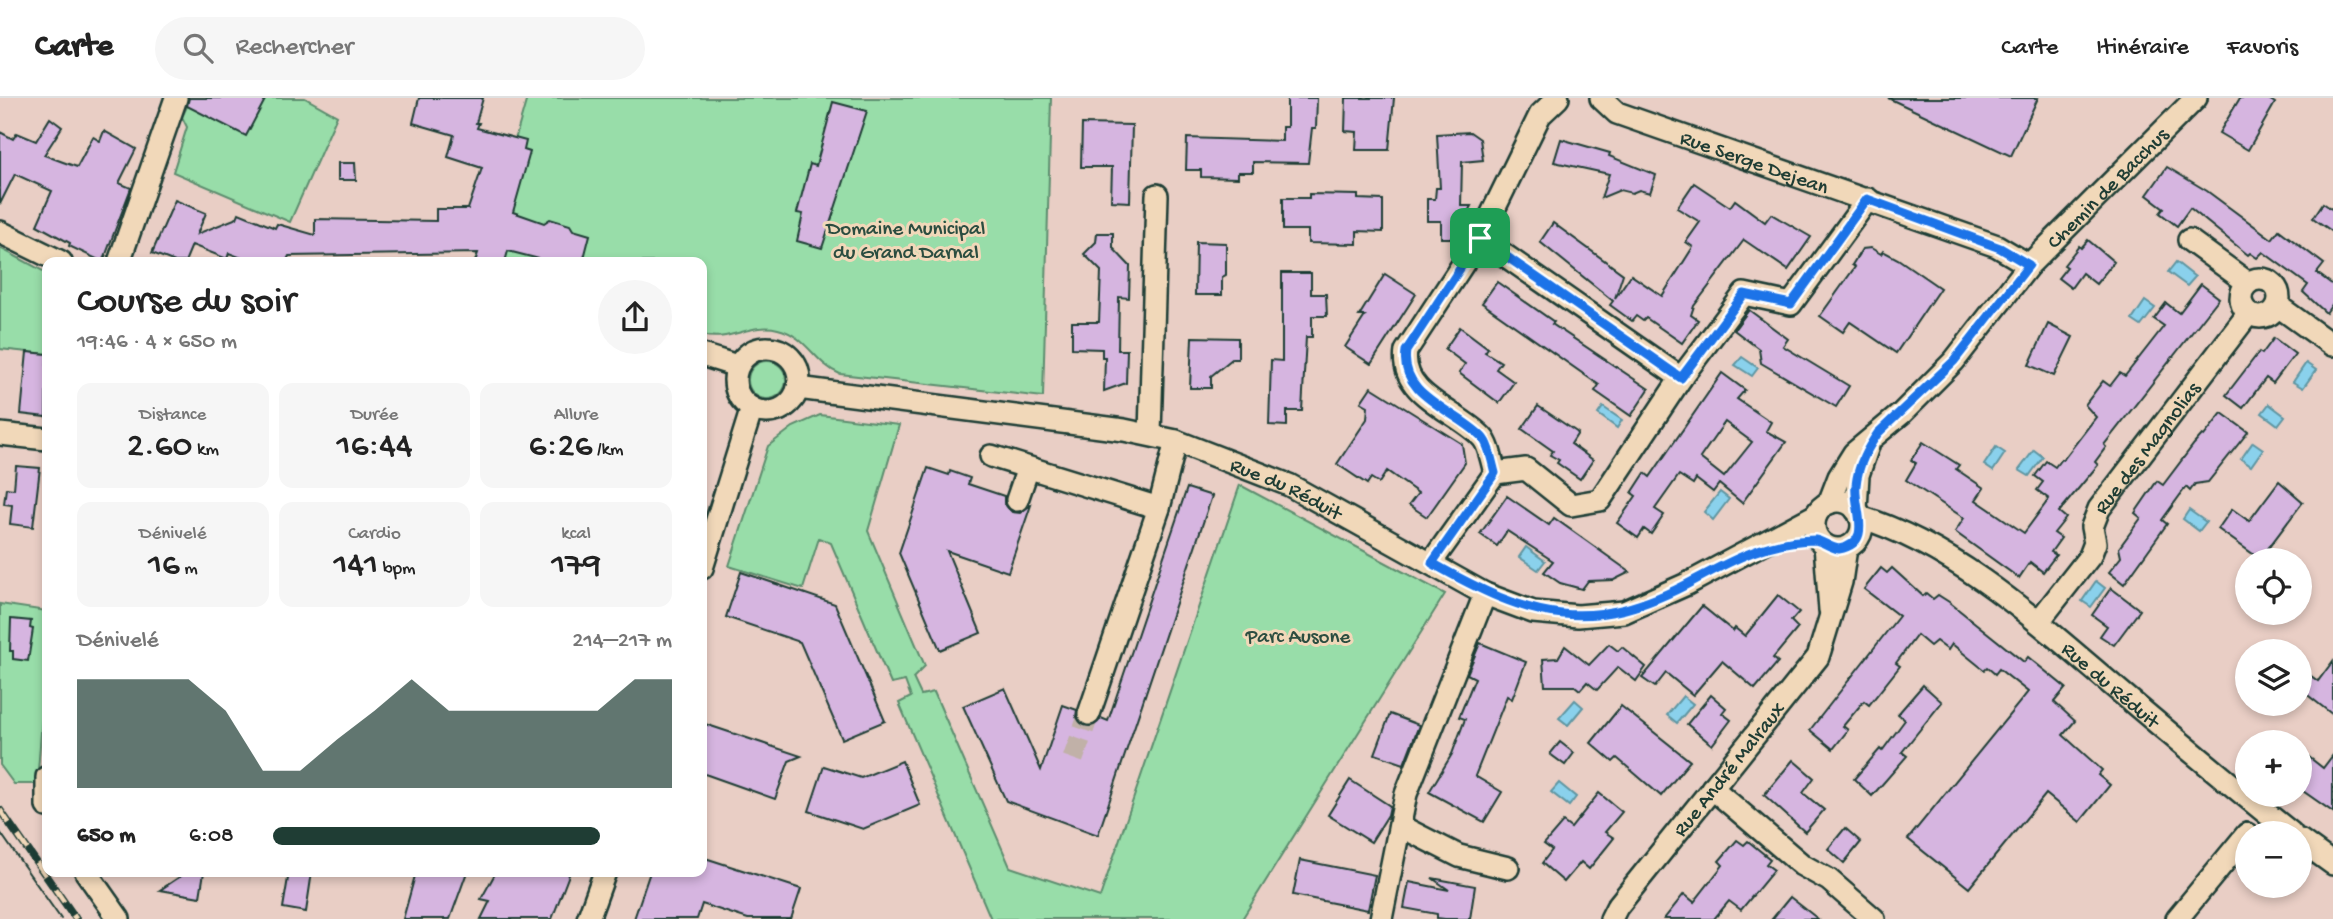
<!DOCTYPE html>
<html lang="fr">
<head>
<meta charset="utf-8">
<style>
  body { margin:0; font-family:"Gochi Hand",sans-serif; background:#f6f6f6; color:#222; height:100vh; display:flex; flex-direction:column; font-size:26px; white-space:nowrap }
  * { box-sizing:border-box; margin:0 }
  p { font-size:23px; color:#767676 }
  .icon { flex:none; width:38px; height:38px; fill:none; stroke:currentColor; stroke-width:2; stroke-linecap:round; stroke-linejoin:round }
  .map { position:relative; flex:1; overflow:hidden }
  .side { position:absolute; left:42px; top:159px; width:665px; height:620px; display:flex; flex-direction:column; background:#fff; border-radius:14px; box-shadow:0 4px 10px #0003 }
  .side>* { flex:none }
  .buttons { position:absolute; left:2235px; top:450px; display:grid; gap:14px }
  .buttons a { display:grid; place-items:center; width:77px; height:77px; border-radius:50%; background:#fff; box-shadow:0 4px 10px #0003; font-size:35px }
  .pin { position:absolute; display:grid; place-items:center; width:60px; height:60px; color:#fff; margin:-30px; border-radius:14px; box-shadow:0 4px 10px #0006 }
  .round { display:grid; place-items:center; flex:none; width:74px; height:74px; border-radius:37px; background:#f6f6f6 }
  .head { display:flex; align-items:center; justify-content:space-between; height:119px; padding:0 35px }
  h1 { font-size:38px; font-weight:600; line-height:52px }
  .metrics { display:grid; grid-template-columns:repeat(3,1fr); gap:10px; height:119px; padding:7px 35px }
  .metrics div { display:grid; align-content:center; border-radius:14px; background:#f6f6f6; text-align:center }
  .metrics b { font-size:35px; font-weight:600 }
  .metrics small { font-size:19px; font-weight:400 }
  .metrics p { font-size:19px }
  .chart { height:196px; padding:14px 35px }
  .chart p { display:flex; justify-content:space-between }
  .chart svg { width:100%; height:126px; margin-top:7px; fill:#1f3d34; opacity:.7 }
  ul { padding:0 35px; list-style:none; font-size:23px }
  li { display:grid; grid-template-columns:112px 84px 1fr; align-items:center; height:52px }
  li i { height:18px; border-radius:9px; background:#1f3d34 }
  header { display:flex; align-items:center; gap:42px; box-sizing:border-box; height:98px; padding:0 35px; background:#fff; border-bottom:2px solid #e0e0e0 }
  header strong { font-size:33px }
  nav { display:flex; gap:38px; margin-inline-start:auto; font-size:24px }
  .search { width:490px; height:63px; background:#f6f6f6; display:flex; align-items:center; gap:18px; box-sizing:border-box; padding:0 24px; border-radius:38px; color:#767676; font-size:26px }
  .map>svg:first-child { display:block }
  .green { fill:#98dda9; stroke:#5c8d6e; stroke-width:2 }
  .water { fill:#8ad1ec; stroke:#5f96a2; stroke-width:2 }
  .building { fill:#d6b5e0; stroke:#1f3d34; stroke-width:2; fill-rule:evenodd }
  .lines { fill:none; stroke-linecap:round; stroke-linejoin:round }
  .minor-tunnel { stroke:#c1b1a8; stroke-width:21; stroke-dasharray:21 10; stroke-linecap:butt }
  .minor-casing { stroke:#1f3d34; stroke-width:26 }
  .minor { stroke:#f1d8b9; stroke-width:21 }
  .tram { stroke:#1f3d34; stroke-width:2 }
  .rail-casing { stroke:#1f3d34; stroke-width:8 }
  .rail { stroke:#f1d8b9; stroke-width:5; stroke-dasharray:16; stroke-linecap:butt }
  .route-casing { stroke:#fff; stroke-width:14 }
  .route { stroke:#1a73e8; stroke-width:9 }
  .labels { text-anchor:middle; stroke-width:6; stroke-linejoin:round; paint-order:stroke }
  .street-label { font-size:21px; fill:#1f3d34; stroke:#f1d8b9 }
  .park-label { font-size:21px; fill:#2b4d40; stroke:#f1d8b9 }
</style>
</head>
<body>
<header>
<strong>Carte</strong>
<div class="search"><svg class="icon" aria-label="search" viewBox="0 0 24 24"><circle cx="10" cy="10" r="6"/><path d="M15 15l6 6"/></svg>Rechercher</div>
<nav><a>Carte</a><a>Itinéraire</a><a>Favoris</a></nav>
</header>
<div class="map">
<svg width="2333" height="821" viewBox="0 0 2333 821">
  <rect width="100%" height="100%" fill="#e9cec5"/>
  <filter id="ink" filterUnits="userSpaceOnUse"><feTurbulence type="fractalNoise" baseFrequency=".0143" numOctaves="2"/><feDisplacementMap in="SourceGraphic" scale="14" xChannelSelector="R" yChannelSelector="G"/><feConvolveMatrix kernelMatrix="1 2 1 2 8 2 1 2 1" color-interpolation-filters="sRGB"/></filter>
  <g filter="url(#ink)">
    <g class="green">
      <polygon points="191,0 305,0 337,18 290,124 173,74 187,29 182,19"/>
      <path d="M 527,0 L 1051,0 L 1043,299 L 840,276 C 814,265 807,238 778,231 C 751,224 729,245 702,237 L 702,164 L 475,164 L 494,86 L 505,77 Z"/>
      <polygon points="0,150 47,175 47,256 0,251"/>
      <circle cx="767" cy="282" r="19"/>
      <polygon points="820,317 899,327 868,433 925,568 913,580 921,597 934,594 1010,769 1100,799 1240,387 1445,496 1242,821 991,821 899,605 911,599 905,583 891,586 831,445 819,440 803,491 729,468 768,348 793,329"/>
      <polygon points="0,506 47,513 47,557 37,686 14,686 0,667"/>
    </g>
    <g class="water">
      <polygon points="2176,164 2195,179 2187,188 2168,174"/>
      <polygon points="2145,203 2155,210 2141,228 2132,222"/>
      <polygon points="1742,259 1758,270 1752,278 1735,267"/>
      <polygon points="2306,265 2316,272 2303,290 2293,284"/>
      <polygon points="2269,306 2285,318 2278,327 2262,315"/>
      <polygon points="1603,309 1622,322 1617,330 1598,316"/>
      <polygon points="2253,344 2263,351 2251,368 2241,361"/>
      <polygon points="1996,349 2005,355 1993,373 1984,367"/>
      <polygon points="2034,352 2043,359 2029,378 2019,372"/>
      <polygon points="1720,394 1729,401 1713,422 1704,414"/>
      <polygon points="2189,412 2206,424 2199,433 2183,421"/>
      <polygon points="1526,449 1545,463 1538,472 1519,459"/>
      <polygon points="2096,483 2105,490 2091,509 2082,503"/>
      <polygon points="1683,598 1693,606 1677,625 1667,617"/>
      <polygon points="1575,602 1583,609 1568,627 1559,620"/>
      <polygon points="1559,685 1576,699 1569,708 1551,694"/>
    </g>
    <g class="building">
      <polygon points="189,0 266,0 246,38 187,8"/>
      <polygon points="419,0 483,0 476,25 479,25 477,30 526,43 524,52 530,54 513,114 544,125 550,121 570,127 573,132 590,137 583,164 551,164 508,153 505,164 475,164 478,155 289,158 286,164 252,164 229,155 227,161 192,147 185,164 175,164 152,155 175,102 206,115 197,136 237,120 239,115 275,130 277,126 315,137 315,121 436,123 436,111 468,111 482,70 448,59 454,37 413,25"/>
      <polygon points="1287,0 1317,0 1316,30 1312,30 1308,65 1253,64 1253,74 1238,74 1238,80 1201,79 1201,72 1186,72 1187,40 1282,43 1282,29 1287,29"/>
      <polygon points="1346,0 1394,0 1389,52 1356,52 1357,34 1345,33"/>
      <polygon points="1888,0 2038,0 2011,58"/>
      <polygon points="2240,0 2267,0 2275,5 2248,52 2219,35"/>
      <polygon points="833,4 867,13 822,150 797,143 803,116 797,115 810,66 816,68"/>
      <polygon points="50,20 62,29 44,57 63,64 77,69 93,39 100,43 104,33 136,51 119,85 131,90 103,164 69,148 70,145 37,127 52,93 15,76 0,106 0,34 13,41 17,35 36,43"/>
      <polygon points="1082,26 1132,27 1130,104 1111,103 1112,69 1081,69"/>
      <polygon points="1470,34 1480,41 1483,62 1462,64 1461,108 1471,108 1454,140 1441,140 1441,123 1427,123 1427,101 1435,101 1436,90 1440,90 1437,36"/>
      <polygon points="1561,41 1610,55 1609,58 1656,77 1650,95 1639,92 1632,95 1620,92 1601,100 1609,76 1554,64"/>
      <polygon points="338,65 355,65 356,82 338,82"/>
      <polygon points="2167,69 2207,93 2272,141 2279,132 2324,166 2317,175 2333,187 2333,205 2326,215 2303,194 2308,187 2263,154 2257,160 2250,155 2248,157 2190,110 2177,128 2160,115 2164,110 2147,97"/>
      <polygon points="1694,85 1730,109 1735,102 1765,124 1771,116 1811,139 1788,172 1744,142 1694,208 1691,217 1698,222 1682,245 1646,220 1643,223 1636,218 1632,223 1610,207 1613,203 1540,144 1553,125 1623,176 1615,200 1631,177 1662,198 1693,149 1686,144 1700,124 1677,110"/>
      <polygon points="1309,96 1358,97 1358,101 1383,102 1383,134 1357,133 1357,146 1308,145 1308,132 1283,132 1283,100 1309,100"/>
      <polygon points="2323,105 2333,112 2333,134 2313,120"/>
      <polygon points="1097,135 1113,135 1113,150 1130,168 1129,200 1119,199 1118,252 1127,252 1126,285 1104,293 1105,259 1102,259 1102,251 1072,250 1072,224 1099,224 1101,173 1084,156 1096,144"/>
      <polygon points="2088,142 2114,164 2096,186 2082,175 2071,190 2058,180 2067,169 2064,167 2079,148 2081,150"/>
      <polygon points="1196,144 1226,145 1226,177 1222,179 1222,197 1195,197"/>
      <polygon points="1871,150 1881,156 1883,153 1898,161 1940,190 1896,255 1850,224 1843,234 1820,218 1855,169 1852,167 1862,151"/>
      <polygon points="1282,175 1311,175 1311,196 1326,196 1327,218 1312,218 1312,239 1306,239 1302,313 1287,313 1287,328 1269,327 1271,262 1282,263"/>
      <polygon points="1385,176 1416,196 1371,266 1345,249 1365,218 1359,218"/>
      <polygon points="1497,184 1554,224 1552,226 1649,291 1631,318 1595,293 1599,287 1482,205"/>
      <polygon points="2201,186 2219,200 2104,347 2106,349 2095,364 2098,367 2059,414 2066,420 2054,435 2061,440 2051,454 2056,457 2043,474 2030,464 2019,480 1955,434 1964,420 1906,382 1916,365 1911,362 1923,344 1959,367 1956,371 1984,390 1976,402 2024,435 2049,401 2037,392 2043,384 2035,378 2046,363 2055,369 2061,361 2063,362 2096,319 2085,307 2103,283 2110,288 2120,275 2125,278 2164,228 2154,221 2166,205 2179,215"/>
      <polygon points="1749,212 1788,241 1783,248 1849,288 1836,309 1761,265 1759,251 1734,232"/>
      <polygon points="2048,226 2073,239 2054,278 2029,267"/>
      <polygon points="1460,229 1488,250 1485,254 1501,264 1496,271 1514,284 1499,305 1459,275 1465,266 1445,251"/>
      <polygon points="1192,239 1238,240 1238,261 1232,261 1211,278 1211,290 1190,290"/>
      <polygon points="2274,240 2295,256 2273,285 2266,280 2243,310 2226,297 2259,254 2262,256"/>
      <polygon points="27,254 47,256 46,319 21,316"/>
      <path d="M 1722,275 L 1745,292 L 1737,301 L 1771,324 L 1766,333 L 1786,344 L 1742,405 L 1719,386 L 1713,394 L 1696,381 L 1693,386 L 1679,377 L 1655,411 L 1664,417 L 1651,436 L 1644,431 L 1638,440 L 1617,425 L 1636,398 L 1632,395 L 1645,375 L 1650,379 ZM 1725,324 L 1752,344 L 1724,379 L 1700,360 Z"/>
      <polygon points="1371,289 1462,346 1465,365 1427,419 1409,407 1418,395 1387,373 1379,385 1371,380 1367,386 1337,366 1367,321 1368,308 1361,304"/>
      <polygon points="1538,308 1578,335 1571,346 1593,362 1580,381 1557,365 1559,362 1550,357 1553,353 1522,331"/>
      <polygon points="2222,315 2248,334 2208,384 2195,386 2190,393 2186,389 2162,422 2167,426 2124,486 2109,474 2121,459 2119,450 2141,420 2135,415 2157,383 2163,387 2194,346 2202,337 2204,338"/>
      <polygon points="16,368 40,370 33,429 10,426 12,407 4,406 6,390 14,391"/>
      <polygon points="928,370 949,377 950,373 970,380 968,386 1004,398 1004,405 1012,414 1020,415 1031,407 1008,474 947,453 981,535 940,552 899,455"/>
      <polygon points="2279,383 2303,404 2260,461 2218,431 2232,411 2249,423"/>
      <polygon points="1187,390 1212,398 1098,737 1006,703 963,608 1005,590 1041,672 1063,607 1077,612 1076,619 1084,628 1092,629 1101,620 1108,623"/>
      <polygon points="1507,398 1549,427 1554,420 1630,474 1614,482 1588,483 1582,491 1560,485 1544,474 1553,463 1507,433 1497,448 1480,436"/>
      <polygon points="1881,470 1887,475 1892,470 1923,498 1926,495 1933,501 1938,497 1949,504 2024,564 2028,559 2066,590 2054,604 2075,623 2063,637 2102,672 2098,677 2110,687 2080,724 2046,696 1969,790 1908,741 2028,594 1999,571 1995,576 1987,569 1984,572 1952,546 1948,552 1936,543 1930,548 1917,537 1896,565 1900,568 1869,607 1864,603 1843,628 1848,632 1833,651 1810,632 1899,518 1864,491"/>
      <polygon points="741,474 835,506 885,623 842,641 800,544 726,519"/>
      <polygon points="2111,490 2140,512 2114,547 2100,538 2107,528 2092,517"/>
      <polygon points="1778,497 1799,514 1791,523 1798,530 1773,560 1778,564 1755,591 1722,563 1693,597 1666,575 1655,589 1642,580 1702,508 1733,533 1735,530 1745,538"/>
      <polygon points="11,521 31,523 30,530 33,531 28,563 13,561 13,553 10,553"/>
      <polygon points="1480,545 1526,564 1512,601 1507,598 1475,678 1502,694 1484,724 1429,694 1452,656 1465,621 1459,619 1475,580 1467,576"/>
      <polygon points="1609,546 1618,553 1622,549 1646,569 1636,583 1618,569 1597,592 1587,584 1580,592 1575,588 1545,588 1543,561 1558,560 1565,548 1589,567"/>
      <polygon points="2333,563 2333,617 2300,591 2300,570 2318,583"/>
      <polygon points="1923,587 1942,604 1902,654 1907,658 1872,698 1854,681 1880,651 1882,653 1905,622 1898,616"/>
      <polygon points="1711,597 1726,610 1722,615 1731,622 1712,647 1687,626"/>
      <polygon points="1621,608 1690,663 1661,698 1617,660 1613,664 1591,645"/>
      <polygon points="1390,616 1419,627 1404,666 1375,656"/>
      <polygon points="702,625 801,658 789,663 775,701 702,675"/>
      <polygon points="1560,644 1574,655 1565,667 1550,656"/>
      <polygon points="2300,652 2323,670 2333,657 2333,714 2300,691"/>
      <polygon points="1793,662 1814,680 1803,695 1824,712 1805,734 1764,697"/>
      <polygon points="902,663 920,707 863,731 809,713 824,668 861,680"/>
      <polygon points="1350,682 1390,708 1388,717 1371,744 1328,717"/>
      <polygon points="1599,695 1622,714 1605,734 1614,740 1589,771 1581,764 1564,784 1542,765 1552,752 1544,746 1563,724 1571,730"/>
      <polygon points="1845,730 1861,744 1844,765 1828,751"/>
      <polygon points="1737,742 1744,747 1748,743 1770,761 1766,766 1774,772 1741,812 1729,803 1714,821 1664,821 1684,796 1694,804 1723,767 1719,763"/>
      <polygon points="702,759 801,791 791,821 748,821 702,806 697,821 634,821 650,774 702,774"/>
      <polygon points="1300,762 1375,777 1368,812 1293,797"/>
      <polygon points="187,774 204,774 200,799 160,792"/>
      <polygon points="289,774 312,774 306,814 283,810"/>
      <polygon points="416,774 467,774 450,821 403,821"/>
      <polygon points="496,774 570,774 552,821 481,821 490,803 481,801"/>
      <polygon points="1432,780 1475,788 1470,821 1445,821 1437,820 1437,816 1404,810 1409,784 1449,792"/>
      <polygon points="1790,799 1818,821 1772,821"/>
    </g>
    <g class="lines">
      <polyline class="minor-tunnel" points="1073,661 1089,616"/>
      <g class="minor-casing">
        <g id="minor">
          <path id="s1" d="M 1601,0 L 1617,15 L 1997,148 L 2029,167"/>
          <polyline points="0,134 61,164"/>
          <polyline points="1480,140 1681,280"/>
          <polyline points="2189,142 2248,185"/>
          <polyline points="119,164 176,0"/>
          <circle cx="2260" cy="200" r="19"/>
          <polyline points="2278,208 2332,247"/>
          <circle cx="767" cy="282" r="32"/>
          <polyline points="702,257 737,268"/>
          <path id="s2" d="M 798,290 L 1124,332 L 1176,343 L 1289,387 L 1485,496 L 1533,514 L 1578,518 L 1624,514 L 1687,486 L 1816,417"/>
          <polyline points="0,336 47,341"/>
          <polyline points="1150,336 1157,97"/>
          <polyline points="991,358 1159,410"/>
          <path d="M 1495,375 C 1492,364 1489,346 1482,339 C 1456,312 1399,297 1406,253 L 1480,140 L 1540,17 L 1558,0"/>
          <polyline points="1017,402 1028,370"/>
          <circle cx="1838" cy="427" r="24"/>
          <path id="s3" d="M 1829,405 L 1839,379 L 1854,355 L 1902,315 L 1954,263 L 2029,167 L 2196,0"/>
          <polyline points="1856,412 1858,377 1868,348"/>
          <path id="s4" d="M 1860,419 C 1955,448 2037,523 2111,586 C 2170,636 2230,686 2291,735"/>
          <polyline points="1825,447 1830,512"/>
          <polyline points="1431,465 1495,375 1526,371 1571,407 1600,402 1681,280 1744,196 1791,206 1868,101"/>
          <polyline points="702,470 752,310"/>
          <path id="s5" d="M 2039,523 L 2090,458 L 2095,445 L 2092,429 L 2099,411 L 2249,215"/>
          <polyline points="1089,616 1159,410 1176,343"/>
          <polyline points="47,679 47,708"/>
          <polyline points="1712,690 1802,767 1829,782 1874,821"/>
          <polyline points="1400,728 1459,758 1508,770"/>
          <polyline points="2300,742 2333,766"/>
          <polyline points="86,774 119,821"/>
          <polyline points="588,821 605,774"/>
          <polyline points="1381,821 1406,696 1485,496"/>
          <path id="s6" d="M 1611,821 L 1617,809 L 1818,559 L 1841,484 L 1846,450"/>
          <polyline points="2177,821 2247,736"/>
        </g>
      </g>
      <use href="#minor" class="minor"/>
      <polyline class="tram" points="0,734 61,821"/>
      <g class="rail-casing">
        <polyline id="rail" points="0,712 76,821"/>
      </g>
      <use href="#rail" class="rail"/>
    </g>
  </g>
  <g class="lines" filter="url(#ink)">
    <g class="route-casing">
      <path id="route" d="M 1867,101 L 2000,150 L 2029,167 L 1954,263 L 1878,335 C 1867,351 1858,367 1856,387 C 1853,410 1875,445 1839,451 C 1830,450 1823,443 1815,442 C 1770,442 1734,461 1695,482 C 1591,539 1530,521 1432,465 L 1495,375 C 1492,364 1489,346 1482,339 C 1456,312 1399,298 1406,253 L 1480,140 L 1681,280 L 1744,196 L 1791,206 Z"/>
    </g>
    <use href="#route" class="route"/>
  </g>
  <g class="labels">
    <g class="street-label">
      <text dy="7" stroke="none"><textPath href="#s1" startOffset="168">Rue Serge Dejean</textPath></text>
      <text dy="7" stroke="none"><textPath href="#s3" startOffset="424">Chemin de Bacchus</textPath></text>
      <text dy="7" stroke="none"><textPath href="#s5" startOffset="210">Rue des Magnolias</textPath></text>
      <text dy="7" stroke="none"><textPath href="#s2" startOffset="502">Rue du Réduit</textPath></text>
      <text dy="7" stroke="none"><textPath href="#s4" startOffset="304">Rue du Réduit</textPath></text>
      <text dy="7" stroke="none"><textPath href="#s6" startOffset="191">Rue André Malraux</textPath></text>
    </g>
    <g class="park-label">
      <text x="906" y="136">Domaine Municipal<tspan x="906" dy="24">du Grand Darnal</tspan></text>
      <text x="1298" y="544">Parc Ausone</text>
    </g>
  </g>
</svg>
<div class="buttons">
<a><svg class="icon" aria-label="locate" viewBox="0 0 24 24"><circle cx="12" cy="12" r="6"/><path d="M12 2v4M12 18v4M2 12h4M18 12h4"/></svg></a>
<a><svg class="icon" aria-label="layers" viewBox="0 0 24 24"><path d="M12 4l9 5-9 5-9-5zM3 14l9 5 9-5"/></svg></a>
<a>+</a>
<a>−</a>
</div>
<div class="pin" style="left:1480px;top:140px;background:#1e9e55"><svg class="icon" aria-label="arrive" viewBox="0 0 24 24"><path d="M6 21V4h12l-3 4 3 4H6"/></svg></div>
<section class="side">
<div class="head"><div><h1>Course du soir</h1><p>19:46 · 4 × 650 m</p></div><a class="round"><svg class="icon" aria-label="share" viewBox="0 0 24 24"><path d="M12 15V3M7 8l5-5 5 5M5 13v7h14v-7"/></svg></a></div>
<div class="metrics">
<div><p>Distance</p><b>2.60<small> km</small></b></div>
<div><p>Durée</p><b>16:44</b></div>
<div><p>Allure</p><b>6:26<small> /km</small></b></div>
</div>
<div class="metrics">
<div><p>Dénivelé</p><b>16<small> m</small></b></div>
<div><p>Cardio</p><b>141<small> bpm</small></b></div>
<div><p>kcal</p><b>179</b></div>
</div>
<div class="chart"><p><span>Dénivelé</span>214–217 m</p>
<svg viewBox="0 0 160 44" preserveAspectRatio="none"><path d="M0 44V6L10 6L20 6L30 6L40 17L50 38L60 38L70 27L80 17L90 6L100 17L110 17L120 17L130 17L140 17L150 6L160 6V44z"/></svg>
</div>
<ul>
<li><b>650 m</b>6:08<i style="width:82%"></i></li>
</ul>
</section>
</div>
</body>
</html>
